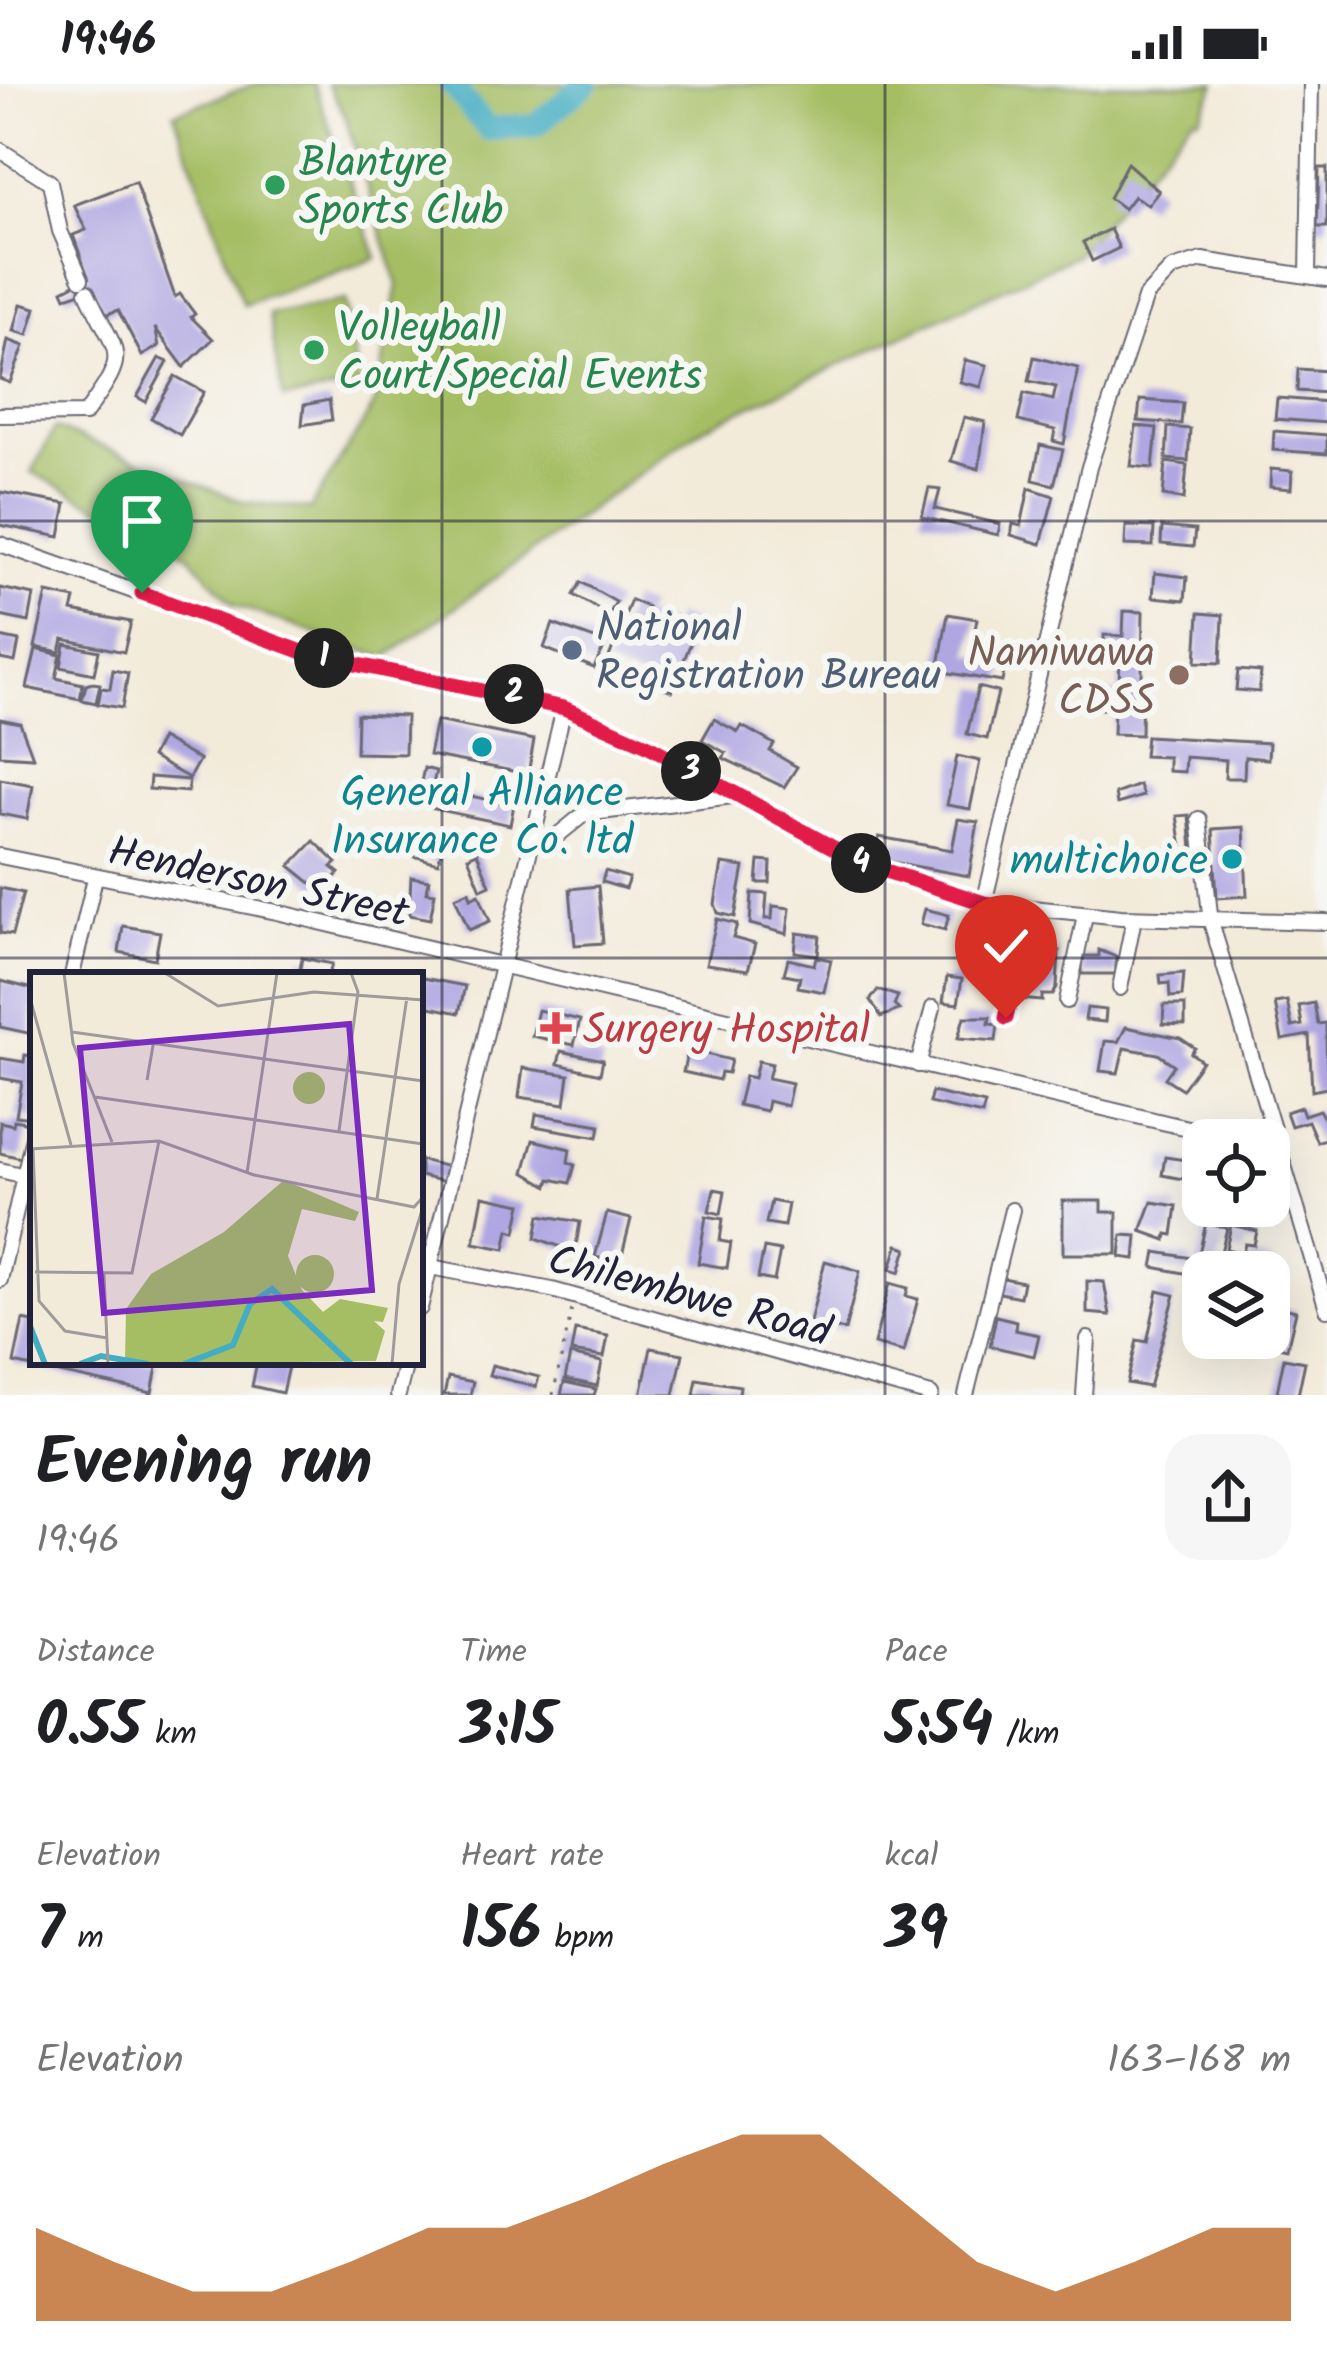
<!DOCTYPE html>
<html lang="en">
<head>
<meta charset="utf-8">
<style>
  body { margin:0; font-family:Kalam,sans-serif; background:#f6f6f6; color:#202124; height:100vh; display:flex; flex-direction:column; font-size:45px; white-space:nowrap }
  * { box-sizing:border-box; margin:0 }
  p { font-size:39px; color:#757577 }
  .icon { flex:none; width:66px; height:66px; fill:none; stroke:currentColor; stroke-width:2; stroke-linecap:round; stroke-linejoin:round }
  .map { position:relative; height:1311px; overflow:hidden }
  .details { display:flex; flex-direction:column; background:#fff; flex:1 }
  .details>* { flex:none }
  .fabs { position:absolute; left:1182px; top:1035px; display:grid; gap:24px }
  .fabs a { display:grid; place-items:center; width:108px; height:108px; border-radius:24px; background:#fff; box-shadow:0 12px 48px #0002; font-size:60px }
  .pin { position:absolute; display:grid; place-items:center; width:102px; height:102px; color:#fff; margin:-123px -51px; border-radius:50% 50% 50% 0; rotate:-45deg; box-shadow:0 0 12px #0007 }
  .pin .icon { rotate:45deg }
  .km { position:absolute; width:60px; height:60px; margin:-30px; border-radius:50%; background:#222; color:#fff; font-size:33px; line-height:60px; text-align:center }
  .round { display:grid; place-items:center; flex:none; width:126px; height:126px; border-radius:36px; background:#f6f6f6 }
  .head { display:flex; align-items:center; justify-content:space-between; height:204px; padding:0 36px }
  h1 { font-size:66px; font-weight:700; line-height:90px }
  .metrics { display:grid; grid-template-columns:repeat(3,1fr); gap:18px; height:204px; padding:12px 36px }
  .metrics div { display:grid; align-content:center }
  .metrics b { font-size:60px; font-weight:700 }
  .metrics small { font-size:33px; font-weight:400 }
  .metrics p { font-size:33px }
  .chart { height:336px; padding:24px 36px }
  .chart p { display:flex; justify-content:space-between }
  .chart svg { width:100%; height:216px; margin-top:12px; fill:#b45309; opacity:.7 }
  .status { display:flex; justify-content:space-between; align-items:center; height:84px; padding:0 60px; background:#fff; direction:ltr }
  .status svg { height:33px; fill:currentColor }
  .map>svg:first-child { display:block }
  .green { fill:#a5be64; stroke:#647050; stroke-width:3 }
  .lines { fill:none; stroke-linecap:round; stroke-linejoin:round }
  .river { stroke:#44adc3; stroke-width:24 }
  .building { fill:#afa6e2 }
  .minor-casing { stroke:#6b6873; stroke-width:18 }
  .path { stroke:#6b6873; stroke-width:3; stroke-dasharray:3 9; stroke-linecap:butt }
  .minor { stroke:#fff; stroke-width:14 }
  .route-casing { stroke:#fff; stroke-width:24 }
  .route { stroke:#e11d48; stroke-width:15 }
  .grid { fill:none; stroke:#22223b; stroke-width:3; stroke-opacity:0.55 }
  .leisure-dot { fill:#2e9e5b; stroke:#f6f6f2; stroke-width:4.5 }
  .service-dot { fill:#5c6f8a; stroke:#f6f6f2; stroke-width:4.5 }
  .education-dot { fill:#8d6e63; stroke:#f6f6f2; stroke-width:4.5 }
  .culture-dot { fill:#0f9aa8; stroke:#f6f6f2; stroke-width:4.5 }
  .health-dot { fill:#e0444e; stroke:#f6f6f2; stroke-width:4.5 }
  .labels { text-anchor:middle; stroke-width:12; stroke-linejoin:round; paint-order:stroke }
  .leisure-label { font-size:42px; fill:#27864d; stroke:#f6f6f2; text-anchor:start }
  .service-label { font-size:42px; fill:#4e5e75; stroke:#f6f6f2; text-anchor:start }
  .education-label { font-size:42px; fill:#785e54; stroke:#f6f6f2; text-anchor:end }
  .culture-label { font-size:42px; fill:#0d838f; stroke:#f6f6f2 }
  .street-label { font-size:42px; fill:#22223b; stroke:#f6f6f2 }
  .health-label { font-size:42px; fill:#be3a42; stroke:#f6f6f2; text-anchor:start }
  .inset-river { fill:none; stroke:#44adc3; stroke-width:6 }
  .inset-road { fill:none; stroke:#9f9b9a; stroke-width:3 }
  .view { fill:#7b2cbf; fill-opacity:0.15; stroke:#7b2cbf; stroke-width:6 }
  .inset-edge { fill:none; stroke:#22223b; stroke-width:6 }
</style>
</head>
<body>
<div class="status"><b>19:46</b><svg viewBox="0 0 49 12"><path d="M0 12V9h3v3zM5 12V6h3v6zM10 12V3h3v9zM15 12V0h3v12zM26 1h20v11H26zM47 4h2v5h-2z"/></svg></div>
<div class="map">
<svg width="1327" height="1311" viewBox="0 0 1327 1311">
  <rect width="100%" height="100%" fill="#f6f6f2"/>
  <filter id="ink" filterUnits="userSpaceOnUse"><feTurbulence type="fractalNoise" baseFrequency=".00833" numOctaves="2"/><feDisplacementMap in="SourceGraphic" scale="24" xChannelSelector="R" yChannelSelector="G"/><feConvolveMatrix kernelMatrix="1 2 1 2 8 2 1 2 1" color-interpolation-filters="sRGB"/></filter>
  <filter id="wash" filterUnits="userSpaceOnUse"><feTurbulence type="fractalNoise" baseFrequency=".004" numOctaves="4" result="noise"/><feDisplacementMap in="SourceGraphic" scale="48" xChannelSelector="R" yChannelSelector="G"/><feGaussianBlur stdDeviation="2.7" result="paint"/><feColorMatrix in="noise" values="0 0 0 0 0 0 0 0 0 0 0 0 0 0 0 0 0 1.4 0 .05"/><feComposite in="paint" operator="in"/></filter>
  <g filter="url(#wash)">
    <rect width="100%" height="100%" fill="#f3ebda"/>
    <g class="green">
      <polygon points="255,0 314,0 377,174 243,221 174,29"/>
      <polygon points="327,0 1216,0 1200,33 1193,33 1076,171 701,345 385,574 234,521 188,470 32,388 55,344 244,418 310,425 375,320 398,201 344,29"/>
      <polygon points="345,217 360,302 283,315 269,230"/>
    </g>
    <g class="lines">
      <polyline class="river" points="451,0 488,45 536,41 586,0"/>
    </g>
    <g id="blocks">
      <g class="building">
        <polygon points="1127,79 1159,107 1148,121 1134,112 1124,125 1109,114"/>
        <polygon points="1319,84 1327,84 1327,143 1317,143"/>
        <polygon points="135,98 175,213 180,210 195,230 191,233 213,255 184,283 155,244 159,262 142,272 118,226 105,231 93,204 66,213 63,206 88,193 73,151 86,146 74,121"/>
        <polygon points="1110,145 1119,164 1092,177 1083,158"/>
        <polygon points="21,220 36,224 28,251 14,247"/>
        <polygon points="8,256 24,262 10,299 0,295"/>
        <polygon points="1034,273 1078,284 1064,360 1053,357 1055,346 1018,337 1024,309 1053,316 1056,303 1029,297"/>
        <polygon points="159,274 168,278 146,318 137,313"/>
        <polygon points="965,276 987,281 981,303 960,298"/>
        <polygon points="1298,285 1327,287 1327,309 1297,307"/>
        <polygon points="175,292 204,308 180,351 151,334"/>
        <polygon points="1277,314 1327,318 1327,339 1275,335"/>
        <polygon points="329,316 332,336 302,341 304,321"/>
        <polygon points="1140,316 1183,319 1181,340 1138,337"/>
        <polygon points="964,333 985,338 979,385 951,377"/>
        <polygon points="1136,342 1157,344 1153,384 1131,382"/>
        <polygon points="1168,343 1190,345 1188,377 1166,375"/>
        <polygon points="1274,347 1327,351 1327,370 1273,366"/>
        <polygon points="1040,361 1063,366 1054,401 1033,396"/>
        <polygon points="1166,378 1187,381 1184,415 1163,412"/>
        <polygon points="1271,385 1292,387 1291,405 1270,403"/>
        <polygon points="929,404 940,406 935,425 1000,440 998,451 922,433"/>
        <polygon points="1029,404 1054,412 1041,460 1011,451 1013,440 1021,442"/>
        <polygon points="0,408 66,420 60,453 0,441"/>
        <polygon points="1126,442 1154,443 1153,462 1125,461"/>
        <polygon points="1162,443 1195,446 1193,463 1161,460"/>
        <polygon points="1155,489 1187,493 1185,516 1153,513"/>
        <polygon points="581,498 616,518 609,531 574,511"/>
        <polygon points="0,504 34,511 29,538 0,532"/>
        <polygon points="47,509 75,515 72,527 131,538 124,568 63,555 60,568 35,563"/>
        <polygon points="631,516 648,523 644,532 672,543 676,532 698,540 672,607 606,581"/>
        <polygon points="1124,527 1143,528 1141,651 1113,650 1114,625 1100,625 1101,609 1119,610 1120,566 1104,565 1104,551 1123,552"/>
        <polygon points="1199,529 1223,531 1221,579 1196,578"/>
        <polygon points="948,530 977,535 970,571 1006,577 1002,598 938,587"/>
        <polygon points="553,540 606,559 594,584 544,564"/>
        <polygon points="0,553 19,557 15,578 0,575"/>
        <polygon points="65,560 99,567 94,590 61,583"/>
        <polygon points="36,565 61,571 56,594 83,600 80,615 27,604"/>
        <polygon points="113,586 128,589 122,624 98,620 101,604 110,605"/>
        <polygon points="1238,586 1261,588 1259,608 1236,606"/>
        <polygon points="92,599 100,600 96,619 82,616 86,601"/>
        <polygon points="978,603 998,608 987,655 967,650"/>
        <polygon points="357,630 406,632 405,670 356,669"/>
        <polygon points="0,635 20,639 33,673 0,671"/>
        <polygon points="714,635 738,648 742,642 774,660 770,667 797,683 784,703 723,674 726,669 702,656"/>
        <polygon points="436,637 534,656 528,690 429,671"/>
        <polygon points="1146,652 1269,659 1268,675 1245,673 1244,694 1225,694 1226,676 1185,673 1184,688 1168,687 1168,673 1144,672"/>
        <polygon points="161,654 199,676 189,694 151,673"/>
        <polygon points="957,672 980,677 970,725 947,721"/>
        <polygon points="424,684 436,687 432,704 514,721 510,741 416,721"/>
        <polygon points="150,693 189,696 188,708 149,705"/>
        <polygon points="0,695 33,701 27,735 0,730"/>
        <polygon points="1139,701 1143,712 1117,720 1115,710"/>
        <polygon points="1189,731 1193,776 1184,776 1177,732"/>
        <polygon points="958,735 978,738 969,792 875,775 879,753 952,766"/>
        <polygon points="1244,743 1247,812 1217,814 1213,745"/>
        <polygon points="436,753 445,755 438,779 413,772 415,763 432,768"/>
        <polygon points="314,757 337,779 332,783 339,789 321,807 290,782"/>
        <polygon points="477,769 490,801 481,805 468,773"/>
        <polygon points="759,777 771,778 770,799 757,799"/>
        <polygon points="722,780 744,783 735,833 718,829 715,820"/>
        <polygon points="605,787 629,794 625,805 602,798"/>
        <polygon points="411,793 429,796 427,808 435,809 430,835 409,831"/>
        <polygon points="598,802 603,859 575,861 570,805"/>
        <polygon points="0,804 23,809 12,851 0,849"/>
        <polygon points="469,807 471,814 479,810 490,837 469,846 455,813"/>
        <polygon points="752,809 767,810 765,835 772,835 773,822 790,824 787,850 750,840"/>
        <polygon points="925,825 949,831 945,846 921,840"/>
        <polygon points="717,835 737,840 733,854 755,860 748,886 706,880"/>
        <polygon points="123,842 160,848 155,875 119,868"/>
        <polygon points="797,849 820,852 818,871 795,868"/>
        <polygon points="971,865 1012,868 1011,875 1018,876 1013,897 962,886"/>
        <polygon points="1029,865 1059,867 1057,903 1053,911 1042,911 1042,917 1019,915 1020,895 1030,896"/>
        <polygon points="1099,866 1116,873 1116,890 1082,890 1082,872 1099,872"/>
        <polygon points="816,873 831,876 824,908 798,903 800,893 784,890 788,875 814,881"/>
        <polygon points="302,874 332,880 329,891 299,891"/>
        <polygon points="1184,889 1182,912 1170,913 1169,899 1161,900 1160,891"/>
        <polygon points="947,893 962,895 958,920 943,918"/>
        <polygon points="423,894 465,902 459,929 420,921"/>
        <polygon points="1,897 33,905 32,950 0,943"/>
        <polygon points="878,906 898,912 894,921 899,926 881,933 870,916"/>
        <polygon points="1287,917 1292,943 1302,941 1299,922 1314,919 1318,940 1326,939 1327,1004 1312,1007 1309,951 1282,956 1275,919"/>
        <polygon points="1164,921 1185,921 1185,941 1163,940"/>
        <polygon points="1087,924 1106,926 1105,938 1085,936"/>
        <polygon points="538,926 580,936 574,961 532,952"/>
        <polygon points="964,933 990,933 989,940 998,941 996,957 958,954"/>
        <polygon points="1126,943 1180,954 1195,964 1191,969 1202,977 1182,1005 1165,994 1174,981 1158,970 1124,964 1118,989 1100,987 1105,957 1118,958"/>
        <polygon points="688,966 731,976 728,989 721,988 719,996 683,988"/>
        <polygon points="561,967 603,976 600,990 558,980"/>
        <polygon points="25,971 33,972 33,1034 16,1032 22,998 0,994 0,974 24,978"/>
        <polygon points="758,977 772,980 768,994 792,999 787,1022 768,1017 766,1027 738,1021 745,992 754,994"/>
        <polygon points="523,984 569,991 565,1020 519,1013"/>
        <polygon points="932,1008 985,1020 982,1031 929,1019"/>
        <polygon points="1301,1023 1304,1031 1319,1026 1327,1039 1327,1054 1317,1058 1308,1037 1291,1042 1286,1028"/>
        <polygon points="536,1030 600,1041 598,1053 534,1042"/>
        <polygon points="14,1036 29,1039 21,1074 0,1069 0,1038 13,1041"/>
        <polygon points="533,1056 570,1065 568,1078 575,1081 570,1099 550,1095 548,1102 524,1088"/>
        <polygon points="1165,1073 1186,1076 1183,1095 1162,1091"/>
        <polygon points="420,1076 453,1084 450,1099 420,1092"/>
        <polygon points="1189,1079 1203,1081 1203,1103 1186,1100"/>
        <polygon points="714,1105 725,1107 721,1130 709,1127"/>
        <polygon points="483,1112 522,1120 516,1148 509,1146 505,1165 474,1159"/>
        <polygon points="771,1117 788,1120 784,1142 766,1139"/>
        <polygon points="1063,1117 1102,1117 1102,1128 1117,1128 1117,1170 1063,1170"/>
        <polygon points="1152,1118 1177,1122 1173,1151 1167,1150 1166,1156 1141,1147"/>
        <polygon points="607,1129 631,1135 620,1179 595,1173"/>
        <polygon points="540,1131 580,1138 575,1168 536,1154"/>
        <polygon points="706,1132 723,1135 720,1157 731,1159 727,1184 698,1179"/>
        <polygon points="1206,1139 1227,1144 1216,1188 1195,1187"/>
        <polygon points="1231,1141 1257,1147 1254,1161 1245,1160 1243,1169 1226,1165"/>
        <polygon points="1122,1151 1137,1152 1135,1175 1120,1173"/>
        <polygon points="898,1161 907,1164 900,1188 891,1185"/>
        <polygon points="764,1164 780,1167 774,1197 758,1194"/>
        <polygon points="1156,1168 1192,1174 1189,1190 1153,1183"/>
        <polygon points="1250,1172 1273,1177 1270,1188 1246,1188"/>
        <polygon points="825,1177 860,1187 845,1246 810,1238"/>
        <polygon points="998,1193 1023,1198 1020,1213 995,1208"/>
        <polygon points="1087,1197 1104,1198 1110,1231 1087,1229"/>
        <polygon points="890,1199 908,1204 906,1212 918,1215 904,1268 874,1260"/>
        <polygon points="1158,1207 1175,1211 1149,1303 1127,1299 1137,1256 1147,1258"/>
        <polygon points="1269,1220 1296,1227 1287,1265 1266,1260"/>
        <polygon points="996,1232 1016,1237 1015,1246 1039,1251 1034,1272 990,1262"/>
        <polygon points="23,1236 33,1238 33,1278 158,1278 152,1309 14,1279"/>
        <polygon points="575,1246 608,1252 604,1273 571,1268"/>
        <polygon points="651,1264 683,1270 674,1311 641,1311"/>
        <polygon points="570,1271 602,1278 597,1302 565,1295"/>
        <polygon points="1284,1274 1305,1278 1298,1311 1277,1308"/>
        <polygon points="257,1278 289,1278 282,1309 252,1302"/>
        <polygon points="492,1281 539,1293 536,1303 489,1291"/>
        <polygon points="448,1293 473,1298 470,1311 444,1311"/>
        <polygon points="697,1295 740,1302 739,1311 694,1311"/>
        <polygon points="564,1298 596,1305 594,1311 561,1311"/>
      </g>
    </g>
  </g>
  <g filter="url(#ink)">
    <use href="#blocks" fill-opacity="0" stroke="#6b6873" stroke-width="3"/>
    <g class="lines">
      <g class="minor-casing">
        <g id="minor">
          <polyline points="0,66 50,98 60,147 81,195"/>
          <polyline points="1308,192 1311,0"/>
          <path d="M 0,331 L 85,330 C 132,265 118,276 87,208"/>
          <polyline points="0,460 311,570 564,624 647,661 861,779 984,819 1121,833 1327,838"/>
          <polyline points="1199,735 1211,838 1327,1225"/>
          <polyline points="558,751 584,730 733,712"/>
          <polyline points="0,772 277,828 1238,1056"/>
          <polyline points="984,819 1089,383 1146,212 1172,185 1202,176 1327,195"/>
          <polyline points="72,891 95,794"/>
          <polyline points="1120,904 1134,834"/>
          <polyline points="1067,917 1085,831"/>
          <polyline points="1006,934 1031,827"/>
          <polyline points="918,981 933,924"/>
          <polyline points="0,1086 33,1094"/>
          <polyline points="420,1181 552,1206 931,1311"/>
          <polyline points="0,1196 33,1053"/>
          <polyline points="420,1224 564,624"/>
          <polyline points="398,1311 406,1278"/>
          <polyline points="966,1311 1012,1126"/>
          <polyline points="1084,1311 1088,1255"/>
        </g>
      </g>
      <polyline class="path" points="553,1311 572,1225"/>
      <use href="#minor" class="minor"/>
    </g>
  </g>
  <g class="lines" filter="url(#ink)">
    <g class="route-casing">
      <polyline id="route" points="142,509 311,571 564,624 647,661 861,779 984,819 1031,827 1006,934"/>
    </g>
    <use href="#route" class="route"/>
  </g>
  <path class="grid" d="M 442,0 L 442,1311M 885,0 L 885,1311M 0,437 L 1327,437M 0,874 L 1327,874"/>
  <g class="leisure-dot">
    <circle cx="275" cy="101" r="12"/>
    <circle cx="314" cy="266" r="12"/>
  </g>
  <circle class="service-dot" cx="572" cy="566" r="12"/>
  <circle class="education-dot" cx="1179" cy="591" r="12"/>
  <g class="culture-dot">
    <circle cx="482" cy="663" r="12"/>
    <circle cx="1232" cy="775" r="12"/>
  </g>
  <path class="health-dot" d="M550 926h12v12h12v12h-12v12h-12v-12h-12v-12h12z"/>
  <g class="labels">
    <g class="leisure-label">
      <text x="299" y="92">Blantyre<tspan x="299" dy="48">Sports Club</tspan></text>
      <text x="338" y="257">Volleyball<tspan x="338" dy="48">Court/Special Events</tspan></text>
    </g>
    <g class="service-label">
      <text x="596" y="557">National<tspan x="596" dy="48">Registration Bureau</tspan></text>
    </g>
    <g class="education-label">
      <text x="1155" y="582">Namiwawa<tspan x="1155" dy="48">CDSS</tspan></text>
    </g>
    <g class="culture-label">
      <text x="482" y="722">General Alliance<tspan x="482" dy="48">Insurance Co. ltd</tspan></text>
      <text x="1208" y="790" text-anchor="end">multichoice</text>
    </g>
    <g class="street-label">
      <text transform="translate(259 796) rotate(12)" y="15">Henderson Street</text>
      <text transform="translate(690 1210) rotate(15)" y="15">Chilembwe Road</text>
    </g>
    <g class="health-label">
      <text x="583" y="959">Surgery Hospital</text>
    </g>
  </g>
  <g transform="translate(30 888)">
    <rect width="393" height="393" fill="#f3ebda"/>
    <path d="M263 116a16 16 0 1 1 32 0a16 16 0 1 1-32 0ZM 254,208 L 329,240 L 325,249 L 272,237 L 258,284 L 272,318 L 293,340 L 310,327 L 358,336 L 353,350 L 344,349 L 355,359 L 346,389 L 95,392 L 96,337 L 121,302 L 194,260 ZM266 302a19 19 0 1 1 38 0a19 19 0 1 1-38 0Z" fill="#a5be64"/>
    <path class="inset-river" d="M 0,354 L 15,392M 50,392 L 71,384 L 118,392M 154,392 L 203,373 L 220,332 L 242,317 L 321,392"/>
    <path class="inset-road" d="M 34,1 L 43,71 L 82,170M 135,1 L 188,34 L 284,20 L 393,28M 0,26 L 41,173M 42,60 L 393,109M 117,108 L 124,68M 65,125 L 393,172M 309,159 L 328,20 L 321,1M 0,177 L 129,169 L 224,203 L 384,235 L 393,225M 3,177 L 9,329 L 35,359 L 77,366M 217,201 L 247,1M 347,227 L 377,25M 5,300 L 102,301 L 129,169M 74,302 L 78,392M 362,392 L 369,312 L 393,235"/>
    <path class="view" d="M 319,52 L 342,318 L 74,341 L 50,76 Z"/>
    <rect width="393" height="393" class="inset-edge"/>
  </g>
</svg>
<div class="fabs">
<a><svg class="icon" aria-label="locate" viewBox="0 0 24 24"><circle cx="12" cy="12" r="6"/><path d="M12 2v4M12 18v4M2 12h4M18 12h4"/></svg></a>
<a><svg class="icon" aria-label="layers" viewBox="0 0 24 24"><path d="M12 4l9 5-9 5-9-5zM3 14l9 5 9-5"/></svg></a>
</div>
<div class="pin" style="left:142px;top:509px;background:#1e9e55"><svg class="icon" aria-label="arrive" viewBox="0 0 24 24"><path d="M6 21V4h12l-3 4 3 4H6"/></svg></div>
<div class="pin" style="left:1006px;top:934px;background:#d93025"><svg class="icon" aria-label="check" viewBox="0 0 24 24"><path d="M5 12l5 5 9-10"/></svg></div>
<b class="km" style="left:324px;top:574px">1</b>
<b class="km" style="left:514px;top:610px">2</b>
<b class="km" style="left:691px;top:687px">3</b>
<b class="km" style="left:861px;top:779px">4</b>
</div>
<section class="details">
<div class="head"><div><h1>Evening run</h1><p>19:46</p></div><a class="round"><svg class="icon" aria-label="share" viewBox="0 0 24 24"><path d="M12 15V3M7 8l5-5 5 5M5 13v7h14v-7"/></svg></a></div>
<div class="metrics">
<div><p>Distance</p><b>0.55<small> km</small></b></div>
<div><p>Time</p><b>3:15</b></div>
<div><p>Pace</p><b>5:54<small> /km</small></b></div>
</div>
<div class="metrics">
<div><p>Elevation</p><b>7<small> m</small></b></div>
<div><p>Heart rate</p><b>156<small> bpm</small></b></div>
<div><p>kcal</p><b>39</b></div>
</div>
<div class="chart"><p><span>Elevation</span>163–168 m</p>
<svg viewBox="0 0 160 44" preserveAspectRatio="none"><path d="M0 44V25L10 32L20 38L30 38L40 32L50 25L60 25L70 19L80 12L90 6L100 6L110 19L120 32L130 38L140 32L150 25L160 25V44z"/></svg>
</div>
</section>
</body>
</html>
